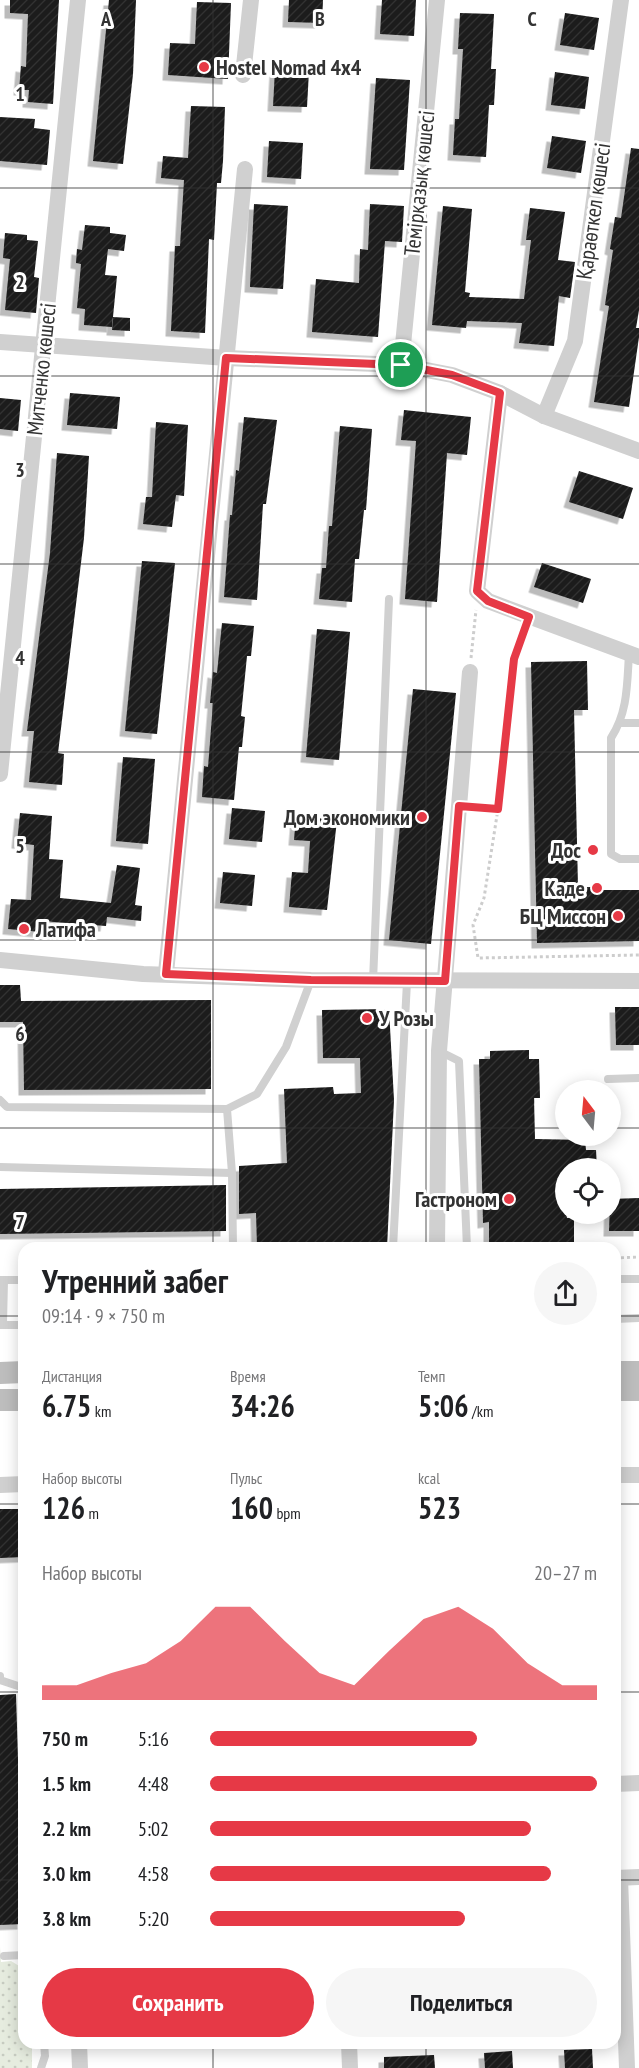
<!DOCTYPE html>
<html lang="ru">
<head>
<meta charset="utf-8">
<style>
  body { margin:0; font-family:"PT Sans Narrow",sans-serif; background:#f6f6f6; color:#202124; height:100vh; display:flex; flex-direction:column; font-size:22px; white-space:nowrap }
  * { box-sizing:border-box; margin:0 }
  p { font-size:20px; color:#757577 }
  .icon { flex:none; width:33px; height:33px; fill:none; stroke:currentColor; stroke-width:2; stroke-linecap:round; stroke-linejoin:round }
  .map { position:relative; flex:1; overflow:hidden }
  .side { position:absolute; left:18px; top:1242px; width:603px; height:807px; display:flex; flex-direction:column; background:#fff; border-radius:18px; box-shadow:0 3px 15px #0003 }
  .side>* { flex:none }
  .needle { width:39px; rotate:344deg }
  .controls { position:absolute; left:555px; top:1080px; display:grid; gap:12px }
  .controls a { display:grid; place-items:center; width:66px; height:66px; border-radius:50%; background:#fff; box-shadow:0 3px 15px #0003; font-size:30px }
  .pin { position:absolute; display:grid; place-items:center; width:51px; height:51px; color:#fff; margin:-26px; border:3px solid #fff; border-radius:50%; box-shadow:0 2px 6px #0007 }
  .round { display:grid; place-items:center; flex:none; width:63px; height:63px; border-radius:32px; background:#f6f6f6 }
  .head { display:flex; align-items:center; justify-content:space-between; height:102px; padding:0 24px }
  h1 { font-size:33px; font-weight:700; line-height:45px }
  .metrics { display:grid; grid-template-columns:repeat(3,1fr); gap:9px; height:102px; padding:6px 24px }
  .metrics div { display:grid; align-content:center }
  .metrics b { font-size:30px; font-weight:700 }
  .metrics small { font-size:16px; font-weight:400 }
  .metrics p { font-size:16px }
  .chart { height:168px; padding:12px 24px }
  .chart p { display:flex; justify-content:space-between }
  .chart svg { width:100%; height:108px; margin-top:6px; fill:#e63946; opacity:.7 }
  .button { display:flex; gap:12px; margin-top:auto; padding:12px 24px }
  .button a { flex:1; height:69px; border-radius:36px; background:#e63946; color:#fff; font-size:24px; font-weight:700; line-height:69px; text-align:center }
  .button a+a { background:#f6f6f6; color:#202124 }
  ul { padding:0 24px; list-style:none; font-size:20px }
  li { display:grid; grid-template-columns:96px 72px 1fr; align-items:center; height:45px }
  li i { height:15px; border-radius:8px; background:#e63946 }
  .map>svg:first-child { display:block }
  .green { fill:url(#green-dots) }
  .building { fill:url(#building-hatch); filter:url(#shadow) }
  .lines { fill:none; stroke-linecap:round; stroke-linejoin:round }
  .path { stroke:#cdcdcd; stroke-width:3; stroke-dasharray:3 3; stroke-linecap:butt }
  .lane { stroke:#d0d0d0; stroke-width:8 }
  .street { stroke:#d0d0d0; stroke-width:16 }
  .secondary { stroke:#bdbdbd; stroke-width:22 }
  .route-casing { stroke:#fff; stroke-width:12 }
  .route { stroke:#e63946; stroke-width:8 }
  .grid { fill:none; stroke:#333; stroke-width:1.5; stroke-opacity:0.55 }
  .poi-dot { fill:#e63946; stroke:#fff; stroke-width:2 }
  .labels { text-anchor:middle; stroke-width:6; stroke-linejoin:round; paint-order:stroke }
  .poi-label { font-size:22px; font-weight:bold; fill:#333; stroke:#fff; text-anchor:end }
  .street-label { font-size:22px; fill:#333; stroke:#fff }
  .grid-label { font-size:20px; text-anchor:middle; font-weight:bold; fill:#333; stroke:#fff; stroke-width:6; stroke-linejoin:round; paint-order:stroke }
</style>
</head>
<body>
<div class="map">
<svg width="639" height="2068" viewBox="0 0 639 2068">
  <defs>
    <pattern id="green-dots" width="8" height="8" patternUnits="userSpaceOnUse" patternTransform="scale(1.5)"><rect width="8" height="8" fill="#e6ecdf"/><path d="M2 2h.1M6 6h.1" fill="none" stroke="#c6cbc0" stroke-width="1.8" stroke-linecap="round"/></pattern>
    <pattern id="building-hatch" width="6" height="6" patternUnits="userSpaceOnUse" patternTransform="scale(1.5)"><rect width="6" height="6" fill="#1a1a1a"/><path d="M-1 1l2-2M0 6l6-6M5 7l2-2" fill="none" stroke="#333"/></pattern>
    <filter id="shadow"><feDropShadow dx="-5.5" dy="5.5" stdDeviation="0" flood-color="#0004"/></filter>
  </defs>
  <rect width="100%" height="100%" fill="#fff"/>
  <polygon class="green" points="0,1947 1,1962 11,1961 24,1969 24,2043 32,2043 32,2068 0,2068"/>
  <g class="building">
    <polygon points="10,0 59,0 53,104 28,102 29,90 19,90 21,66 26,67 28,14 10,13"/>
    <polygon points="109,0 136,0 133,74 123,164 93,161"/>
    <polygon points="289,0 323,0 322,23 288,22"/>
    <polygon points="382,0 416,0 414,36 380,34"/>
    <polygon points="197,2 231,3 228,79 168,75 170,43 195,44"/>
    <polygon points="460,13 494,14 491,69 496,69 494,105 489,105 486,157 453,155 455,119 459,119 463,49 458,49"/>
    <polygon points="565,13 599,18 594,50 560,45"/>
    <polygon points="275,70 309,71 307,107 273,106"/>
    <polygon points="555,72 589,77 585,109 551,105"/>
    <polygon points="376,78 410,80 404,170 370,169"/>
    <polygon points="191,106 225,107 223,161 221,183 217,183 214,240 209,239 205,333 171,331 175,246 180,246 184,180 161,178 163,156 188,158"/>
    <polygon points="0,117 35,119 34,128 50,130 47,165 0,161"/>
    <polygon points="552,136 586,141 581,173 547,168"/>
    <polygon points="269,141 303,143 301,179 267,177"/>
    <polygon points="631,148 639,149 639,310 636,328 639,328 639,337 629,407 594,402 609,306 605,305 613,250 610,249 615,217 621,218"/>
    <polygon points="254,204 288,206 283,289 250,287"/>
    <polygon points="370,204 404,206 402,242 385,241 378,337 312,332 316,279 359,283 360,249 368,250"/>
    <polygon points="443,206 472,209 465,292 470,293 469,297 524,299 531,240 526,240 530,208 565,212 558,260 575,262 570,298 559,296 554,346 519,343 522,323 467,321 466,328 432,325"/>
    <polygon points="85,225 110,227 110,233 126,235 124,251 108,249 105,275 117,276 112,327 84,325 85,309 77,308 81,264 76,263 77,249 82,250"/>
    <polygon points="5,233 27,235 27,240 38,241 34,277 39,278 36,313 5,310 10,259 3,258"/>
    <polygon points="113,317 130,318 130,331 112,330"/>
    <polygon points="70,393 120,397 117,429 67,425"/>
    <polygon points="0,398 21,400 18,431 0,429"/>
    <polygon points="404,410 471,417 467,455 447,453 437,602 405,599 416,441 401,440"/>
    <polygon points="244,417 277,420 266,504 263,504 257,600 224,597 230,515 232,515 236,470 239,471"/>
    <polygon points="156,422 188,425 184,496 176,495 172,527 143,524 146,497 152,497"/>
    <polygon points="340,426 372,429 366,510 364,510 359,559 355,559 352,602 319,599 322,568 326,568 329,526 332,526"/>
    <polygon points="57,453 89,456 84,538 58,753 64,754 62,785 29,782 34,731 27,731 50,553"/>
    <polygon points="579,471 633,488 623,519 569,502"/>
    <polygon points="142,561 175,563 157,734 125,731"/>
    <polygon points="542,563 591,579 583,603 534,587"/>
    <polygon points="222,623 254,626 251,656 247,656 241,716 245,717 242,747 239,747 234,800 202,797 204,766 208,767 213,703 210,703 213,672 217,673"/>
    <polygon points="317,629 350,632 339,760 306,757"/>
    <polygon points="587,661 588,710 574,710 578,887 594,887 595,890 639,890 639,941 537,943 531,662"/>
    <polygon points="413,689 456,693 431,944 389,940"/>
    <polygon points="123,757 155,759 148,844 116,841"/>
    <polygon points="232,808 265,811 262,842 229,839"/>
    <polygon points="20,813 52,816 49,859 63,860 60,898 111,903 117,865 140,868 135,905 142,906 141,921 107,917 106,926 42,921 41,932 8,929 11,899 31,900 34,845 17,843"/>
    <polygon points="296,816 337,820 327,910 289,907 292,872 308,873 310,841 294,840"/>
    <polygon points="223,872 255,875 252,906 220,903"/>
    <polygon points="0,985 20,985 21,1001 211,1000 211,1089 24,1090 23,1022 0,1022"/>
    <polygon points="615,1007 639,1007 639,1045 616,1045"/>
    <polygon points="389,1009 394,1100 387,1248 257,1247 256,1213 239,1214 239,1166 287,1163 284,1089 333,1087 334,1094 361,1093 360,1058 323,1058 322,1010"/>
    <polygon points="529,1050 529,1059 539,1059 540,1098 534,1098 535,1139 585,1140 586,1150 596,1150 597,1168 566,1168 566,1214 567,1218 574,1218 574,1247 511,1248 511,1243 489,1244 489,1222 483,1223 479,1059 490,1059 490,1051"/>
    <polygon points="226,1185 226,1231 0,1234 0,1189"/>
    <polygon points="639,1198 639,1231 609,1231 610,1199"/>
    <polygon points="0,1509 24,1509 24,1557 0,1558"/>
    <polygon points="16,1694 23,1924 0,1925 0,1695"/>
    <polygon points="592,2049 593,2068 565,2068 564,2050"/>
    <polygon points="512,2051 513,2068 485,2068 484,2053"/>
    <polygon points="434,2055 435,2068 384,2068 384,2057"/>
  </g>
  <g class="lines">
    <g class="path">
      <polyline points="524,630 514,659 498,809 484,898 473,925 478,958 639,955"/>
      <polyline points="471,658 476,610"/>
      <polyline points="476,808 498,809"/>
      <polyline points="615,1258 639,1257"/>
    </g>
    <g class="lane">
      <path d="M 629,654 C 627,684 628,712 611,738 L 611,854 L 620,859 L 639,859"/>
      <polyline points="621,723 639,723"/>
      <polyline points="373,981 389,599"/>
      <polyline points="439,1051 459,1061 467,1248"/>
      <polyline points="608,1079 639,1078"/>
      <polyline points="0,1100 7,1107 227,1109"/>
      <polyline points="0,1167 232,1173"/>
      <polyline points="233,1248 232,1173 227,1109 257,1094 286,1047 311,980"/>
      <polyline points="393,1248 407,982"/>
      <polyline points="615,1279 639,1279"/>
      <polyline points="0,1280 24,1280"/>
      <polyline points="615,1319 639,1318"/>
      <polyline points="0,1325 24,1325"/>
      <polyline points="3,1325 4,1280"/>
      <polyline points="0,1676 0,1680 24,1688"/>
      <polyline points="4,1956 24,1955"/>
      <polyline points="41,2068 45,2056 44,2043"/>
    </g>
    <g class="street">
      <polyline points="243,75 251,0"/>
      <polyline points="0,342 227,358 401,365 452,375 500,393 544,416 639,451"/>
      <polyline points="401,365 437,0"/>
      <polyline points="500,393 477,591 488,601 639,657"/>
      <polyline points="544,416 575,341 621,0"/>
      <polyline points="0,774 78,0"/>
      <polyline points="0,960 143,974 311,980 639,981"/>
      <polyline points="166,973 245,169"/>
      <polyline points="437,1248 439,1051 470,672"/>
      <polyline points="615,1475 639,1475"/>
      <polyline points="0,1485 24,1484"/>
      <polyline points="615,1784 639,1783"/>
      <polyline points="615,1878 639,1877"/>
      <polyline points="620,1878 627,2068"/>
      <polyline points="79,2043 80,2068"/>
      <polyline points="349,2043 350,2068"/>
    </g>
    <g class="secondary">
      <polyline points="615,1372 639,1372"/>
      <polyline points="0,1373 24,1372"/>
      <polyline points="615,1390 639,1390"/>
      <polyline points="0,1400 24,1400"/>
    </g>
  </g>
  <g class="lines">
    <g class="route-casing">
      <polygon id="route" points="226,358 401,365 452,375 500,393 477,591 488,601 529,617 514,659 498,809 459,806 445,981 311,980 166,974"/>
    </g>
    <use href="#route" class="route"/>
  </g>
  <path class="grid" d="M 213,0 L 213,1248M 426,0 L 426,1248M 0,188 L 639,188M 0,376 L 639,376M 0,564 L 639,564M 0,752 L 639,752M 0,940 L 639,940M 0,1128 L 566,1128M 610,1128 L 639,1128M 0,1316 L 24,1316M 615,1316 L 639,1316M 0,1504 L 24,1504M 615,1504 L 639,1504M 0,1692 L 24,1692M 615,1692 L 639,1692M 0,1880 L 24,1880M 615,1880 L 639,1880M 213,2043 L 213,2068M 426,2043 L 426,2068"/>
  <g class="poi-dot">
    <circle cx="204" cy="67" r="6"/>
    <circle cx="422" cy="817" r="6"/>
    <circle cx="593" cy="850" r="6"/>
    <circle cx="597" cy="888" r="6"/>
    <circle cx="618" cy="916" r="6"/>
    <circle cx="24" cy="929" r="6"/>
    <circle cx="367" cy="1018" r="6"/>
    <circle cx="509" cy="1199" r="6"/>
  </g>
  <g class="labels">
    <g class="poi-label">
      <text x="216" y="75" text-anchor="start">Hostel Nomad 4x4</text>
      <text x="410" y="825">Дом экономики</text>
      <text x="581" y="858">Дос</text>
      <text x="585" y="896">Каде</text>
      <text x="606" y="924">БЦ Миссон</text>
      <text x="36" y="937" text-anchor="start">Латифа</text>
      <text x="379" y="1026" text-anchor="start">У Розы</text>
      <text x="497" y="1207">Гастроном</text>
    </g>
    <g class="street-label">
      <text transform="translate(419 183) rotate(-84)" y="8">Темірқазық көшесі</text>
      <text transform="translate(593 211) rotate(-82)" y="8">Қараөткел көшесі</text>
      <text transform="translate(41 369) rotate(-84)" y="8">Митченко көшесі</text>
    </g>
  </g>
  <g class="grid-label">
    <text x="106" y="26">A</text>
    <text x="320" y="26">B</text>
    <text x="532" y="26">C</text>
    <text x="20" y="101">1</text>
    <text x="20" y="289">2</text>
    <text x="20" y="477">3</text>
    <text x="20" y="665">4</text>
    <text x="20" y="853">5</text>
    <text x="20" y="1041">6</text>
    <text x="20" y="1229">7</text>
  </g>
</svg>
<div class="controls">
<a><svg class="needle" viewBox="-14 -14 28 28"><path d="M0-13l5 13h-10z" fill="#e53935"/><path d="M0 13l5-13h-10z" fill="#757577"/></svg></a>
<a><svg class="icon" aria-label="locate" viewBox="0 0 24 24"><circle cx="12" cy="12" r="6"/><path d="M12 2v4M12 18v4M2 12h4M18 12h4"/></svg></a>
</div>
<div class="pin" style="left:401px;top:365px;background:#1e9e55"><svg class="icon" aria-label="arrive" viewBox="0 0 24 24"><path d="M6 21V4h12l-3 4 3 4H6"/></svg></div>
<section class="side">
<div class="head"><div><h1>Утренний забег</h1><p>09:14 · 9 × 750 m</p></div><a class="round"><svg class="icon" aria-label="share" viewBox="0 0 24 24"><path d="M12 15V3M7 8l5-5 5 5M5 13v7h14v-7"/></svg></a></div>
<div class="metrics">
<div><p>Дистанция</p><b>6.75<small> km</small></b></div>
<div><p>Время</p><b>34:26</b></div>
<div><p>Темп</p><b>5:06<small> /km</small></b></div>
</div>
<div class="metrics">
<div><p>Набор высоты</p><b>126<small> m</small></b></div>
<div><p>Пульс</p><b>160<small> bpm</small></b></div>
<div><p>kcal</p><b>523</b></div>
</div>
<div class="chart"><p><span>Набор высоты</span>20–27 m</p>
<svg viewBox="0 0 160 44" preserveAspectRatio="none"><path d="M0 44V38L10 38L20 33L30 29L40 20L50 6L60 6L70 20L80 33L90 38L100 24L110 11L120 6L130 15L140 29L150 38L160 38V44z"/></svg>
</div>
<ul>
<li><b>750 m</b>5:16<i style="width:69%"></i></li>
<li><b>1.5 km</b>4:48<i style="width:100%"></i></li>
<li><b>2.2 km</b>5:02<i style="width:83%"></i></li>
<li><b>3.0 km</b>4:58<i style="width:88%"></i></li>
<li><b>3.8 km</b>5:20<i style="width:66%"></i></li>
</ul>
<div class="button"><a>Сохранить</a><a>Поделиться</a></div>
</section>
</div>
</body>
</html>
